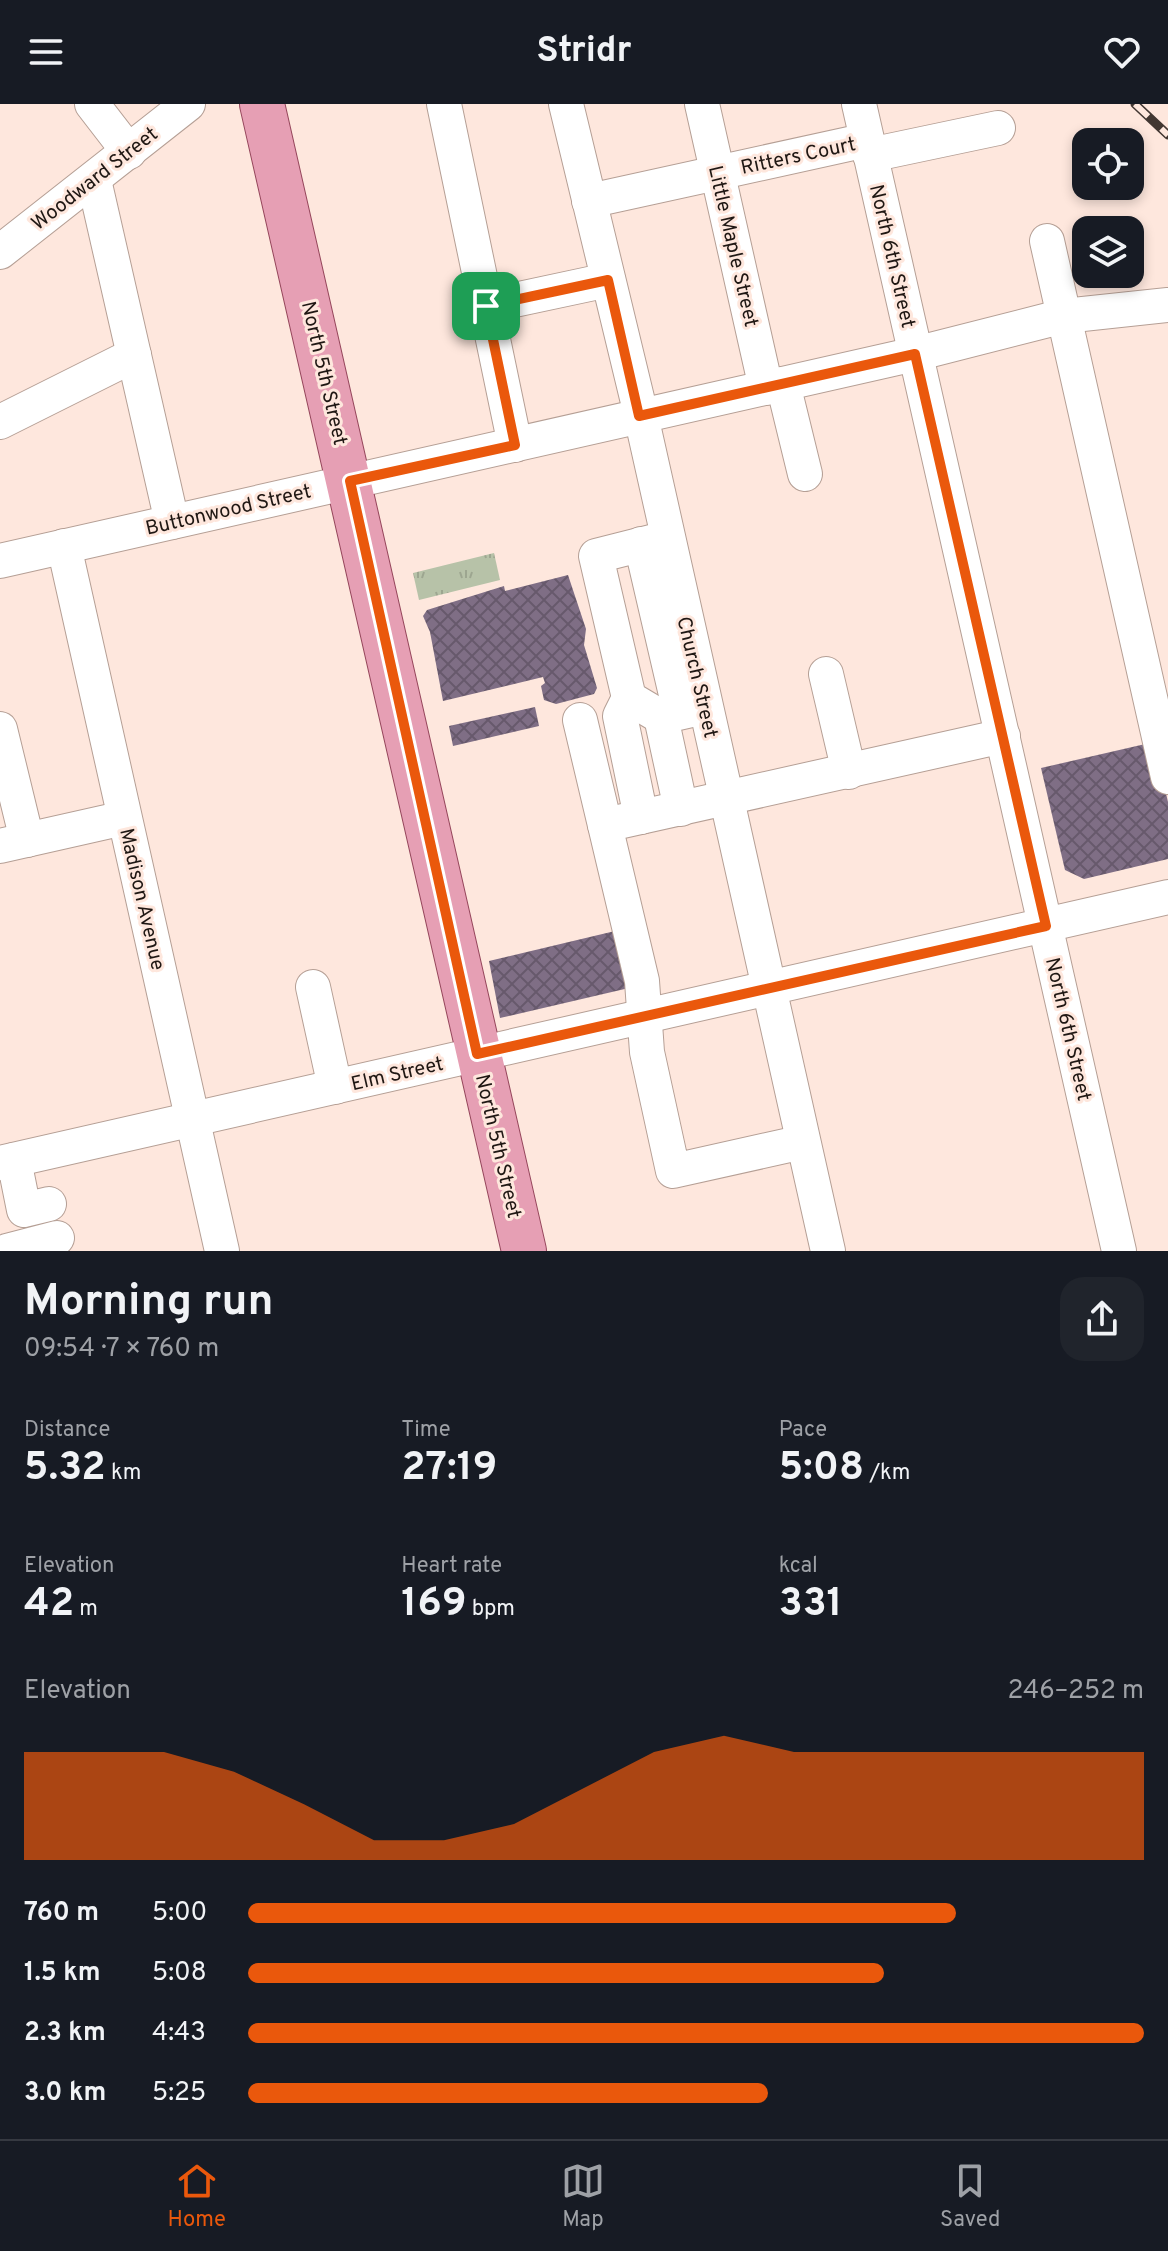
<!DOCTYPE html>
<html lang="en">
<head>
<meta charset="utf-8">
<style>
  body { margin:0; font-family:Overpass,sans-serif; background:#20242c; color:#f1f3f6; height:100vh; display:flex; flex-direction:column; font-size:30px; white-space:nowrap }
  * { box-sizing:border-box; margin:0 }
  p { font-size:26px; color:#9ea1a6 }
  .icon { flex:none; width:44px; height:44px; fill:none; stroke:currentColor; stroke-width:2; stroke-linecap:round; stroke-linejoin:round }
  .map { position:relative; height:1147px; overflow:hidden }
  .details { display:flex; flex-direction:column; background:#171b24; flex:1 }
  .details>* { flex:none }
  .controls { position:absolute; left:1072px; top:24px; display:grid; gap:16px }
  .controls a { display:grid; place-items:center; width:72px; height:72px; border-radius:16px; background:#171b24; box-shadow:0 4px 12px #0003; font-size:40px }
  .pin { position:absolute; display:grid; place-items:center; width:68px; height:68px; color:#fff; margin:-34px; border-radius:16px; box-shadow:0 4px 12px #0006 }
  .round { display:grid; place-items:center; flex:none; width:84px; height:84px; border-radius:24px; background:#20242c }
  .summary { display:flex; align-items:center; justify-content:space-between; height:136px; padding:0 24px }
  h1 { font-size:44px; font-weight:700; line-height:60px }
  .metrics { display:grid; grid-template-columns:repeat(3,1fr); gap:12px; height:136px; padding:8px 24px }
  .metrics div { display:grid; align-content:center }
  .metrics b { font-size:40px; font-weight:700 }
  .metrics small { font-size:22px; font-weight:400 }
  .metrics p { font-size:22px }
  .chart { height:224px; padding:16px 24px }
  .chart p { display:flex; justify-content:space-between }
  .chart svg { width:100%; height:144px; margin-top:8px; fill:#ea580c; opacity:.7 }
  ul { padding:0 24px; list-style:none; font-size:26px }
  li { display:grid; grid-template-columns:128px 96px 1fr; align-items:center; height:60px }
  li i { height:20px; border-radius:10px; background:#ea580c }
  header { display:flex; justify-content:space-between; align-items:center; height:104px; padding:0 24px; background:#171b24; font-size:36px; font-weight:700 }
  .tabs { display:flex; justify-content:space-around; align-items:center; height:112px; border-top:2px solid #363941; background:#171b24; font-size:22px; color:#9ea1a6 }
  .tabs a { display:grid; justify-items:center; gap:4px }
  .tabs .selected { color:#ea580c }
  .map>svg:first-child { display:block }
  .grass { fill:url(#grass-tufts) }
  .building { fill:url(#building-cross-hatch) }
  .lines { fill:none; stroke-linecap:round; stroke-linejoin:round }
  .minor-casing { stroke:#b59f95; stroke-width:36 }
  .major-casing { stroke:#95465b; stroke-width:46 }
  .minor { stroke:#fff; stroke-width:34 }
  .major { stroke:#e69fb4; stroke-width:44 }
  .rail-casing { stroke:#423732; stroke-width:9 }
  .rail { stroke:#fee7dd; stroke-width:6; stroke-dasharray:18; stroke-linecap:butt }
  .route-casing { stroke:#fff; stroke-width:16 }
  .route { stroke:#ea580c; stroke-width:10 }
  .labels { text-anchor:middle; stroke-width:6; stroke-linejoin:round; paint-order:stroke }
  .street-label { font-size:20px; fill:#1f1713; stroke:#fee7dd }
</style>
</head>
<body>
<header><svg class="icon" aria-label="menu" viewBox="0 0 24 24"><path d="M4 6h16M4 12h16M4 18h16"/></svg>Stridr<svg class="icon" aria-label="heart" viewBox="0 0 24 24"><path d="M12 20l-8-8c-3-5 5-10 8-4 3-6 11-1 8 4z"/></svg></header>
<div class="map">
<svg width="1168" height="1147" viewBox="0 0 1168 1147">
  <defs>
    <pattern id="grass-tufts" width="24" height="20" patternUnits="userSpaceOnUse" patternTransform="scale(2)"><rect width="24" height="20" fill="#b7c2a8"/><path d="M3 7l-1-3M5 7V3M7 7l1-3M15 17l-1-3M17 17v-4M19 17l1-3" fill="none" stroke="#9da690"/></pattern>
    <pattern id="building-cross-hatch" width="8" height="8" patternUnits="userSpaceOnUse" patternTransform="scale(2)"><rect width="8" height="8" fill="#7f6e85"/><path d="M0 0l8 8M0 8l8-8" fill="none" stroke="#67596c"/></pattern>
  </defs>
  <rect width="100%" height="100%" fill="#fee7dd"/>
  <polygon class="grass" points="494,449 500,476 419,496 413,469"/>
  <g class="building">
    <polygon points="568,471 586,525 584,541 597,584 594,590 556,600 544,596 541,582 545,579 543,573 443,597 430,528 423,512 427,506 504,482 505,487"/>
    <polygon points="535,603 539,622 453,642 449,622"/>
    <polygon points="1154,638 1168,698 1168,755 1084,775 1065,766 1041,664"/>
    <polygon points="615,827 629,884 500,914 489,857"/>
  </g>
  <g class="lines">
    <g class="minor-casing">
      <g id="minor">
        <polyline points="92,0 129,48"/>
        <polyline points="444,0 515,341"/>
        <polyline points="566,0 637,294 828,1147"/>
        <polyline points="702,0 766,284"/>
        <polyline points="859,0 1119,1147"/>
        <polyline points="870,51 998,24"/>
        <polyline points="94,76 172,418"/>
        <polyline points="589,97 867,36"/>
        <polyline points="1047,137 1168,673"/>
        <polyline points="0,148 188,0"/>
        <polyline points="486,202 608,176"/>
        <polyline points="783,280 805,370"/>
        <polyline points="0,318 134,251"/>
        <polyline points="667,434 596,452 629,594 661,613 705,603"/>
        <polyline points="641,440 680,608"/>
        <polyline points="64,442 222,1147"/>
        <polyline points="0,457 915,250 1064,212 1168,201"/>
        <polyline points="826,570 849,668"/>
        <polyline points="629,594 620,612 641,713"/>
        <polyline points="661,613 681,705"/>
        <polyline points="580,616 642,877 647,948 673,1067 803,1038"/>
        <polyline points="0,625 27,736"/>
        <polyline points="605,721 1003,632"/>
        <polyline points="0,742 124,714"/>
        <polyline points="313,883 335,983"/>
        <polyline points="14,1056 24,1106 49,1100"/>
        <polyline points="0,1059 1168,793"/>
        <polyline points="7,1147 57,1134"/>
      </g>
    </g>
    <g class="major-casing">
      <polyline id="major" points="262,0 524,1147"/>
    </g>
    <use href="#minor" class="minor"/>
    <use href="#major" class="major"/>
    <g class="rail-casing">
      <polyline id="rail" points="1135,0 1168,31"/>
    </g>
    <use href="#rail" class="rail"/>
  </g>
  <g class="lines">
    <g class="route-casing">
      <polygon id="route" points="608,176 639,312 915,250 1046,822 477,950 350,377 515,341 486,202"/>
    </g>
    <use href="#route" class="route"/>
  </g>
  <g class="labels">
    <g class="street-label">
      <text transform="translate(798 51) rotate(-12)" y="7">Ritters Court</text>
      <text transform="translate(94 74) rotate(-38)" y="7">Woodward Street</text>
      <text transform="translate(734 142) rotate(77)" y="7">Little Maple Street</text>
      <text transform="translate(893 152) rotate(77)" y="7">North 6th Street</text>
      <text transform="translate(325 269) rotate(77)" y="7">North 5th Street</text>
      <text transform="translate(228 405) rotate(-13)" y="7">Buttonwood Street</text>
      <text transform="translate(698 573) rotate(77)" y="7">Church Street</text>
      <text transform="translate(143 795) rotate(77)" y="7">Madison Avenue</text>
      <text transform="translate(1069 925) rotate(77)" y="7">North 6th Street</text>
      <text transform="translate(397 969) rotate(-13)" y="7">Elm Street</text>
      <text transform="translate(499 1042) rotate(77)" y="7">North 5th Street</text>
    </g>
  </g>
</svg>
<div class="controls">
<a><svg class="icon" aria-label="locate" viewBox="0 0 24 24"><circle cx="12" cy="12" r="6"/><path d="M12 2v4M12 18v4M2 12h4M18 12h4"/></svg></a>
<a><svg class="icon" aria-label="layers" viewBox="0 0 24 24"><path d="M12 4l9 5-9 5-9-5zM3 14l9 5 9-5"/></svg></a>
</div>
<div class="pin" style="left:486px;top:202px;background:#1e9e55"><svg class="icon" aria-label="arrive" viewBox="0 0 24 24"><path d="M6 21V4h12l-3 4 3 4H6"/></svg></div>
</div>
<section class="details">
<div class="summary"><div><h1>Morning run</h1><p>09:54 · 7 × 760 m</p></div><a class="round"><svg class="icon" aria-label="share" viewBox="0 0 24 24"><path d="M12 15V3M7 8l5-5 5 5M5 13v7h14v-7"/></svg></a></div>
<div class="metrics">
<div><p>Distance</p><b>5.32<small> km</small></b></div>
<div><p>Time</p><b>27:19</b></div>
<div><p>Pace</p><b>5:08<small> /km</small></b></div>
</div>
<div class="metrics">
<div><p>Elevation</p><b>42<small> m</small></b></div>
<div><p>Heart rate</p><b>169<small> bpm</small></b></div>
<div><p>kcal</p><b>331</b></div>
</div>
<div class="chart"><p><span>Elevation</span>246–252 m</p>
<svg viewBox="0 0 160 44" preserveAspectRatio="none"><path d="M0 44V11L10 11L20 11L30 17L40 27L50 38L60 38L70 33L80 22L90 11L100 6L110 11L120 11L130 11L140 11L150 11L160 11V44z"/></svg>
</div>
<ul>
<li><b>760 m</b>5:00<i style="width:79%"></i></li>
<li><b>1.5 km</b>5:08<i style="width:71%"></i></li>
<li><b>2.3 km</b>4:43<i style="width:100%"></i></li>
<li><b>3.0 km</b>5:25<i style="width:58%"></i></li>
</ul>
</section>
<nav class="tabs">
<a class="selected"><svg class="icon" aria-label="home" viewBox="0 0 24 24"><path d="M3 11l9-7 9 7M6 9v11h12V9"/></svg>Home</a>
<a><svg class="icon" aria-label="map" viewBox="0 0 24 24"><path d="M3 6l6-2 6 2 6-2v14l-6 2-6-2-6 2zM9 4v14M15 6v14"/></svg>Map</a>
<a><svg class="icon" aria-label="saved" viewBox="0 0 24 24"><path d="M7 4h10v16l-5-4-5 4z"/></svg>Saved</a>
</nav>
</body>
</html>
